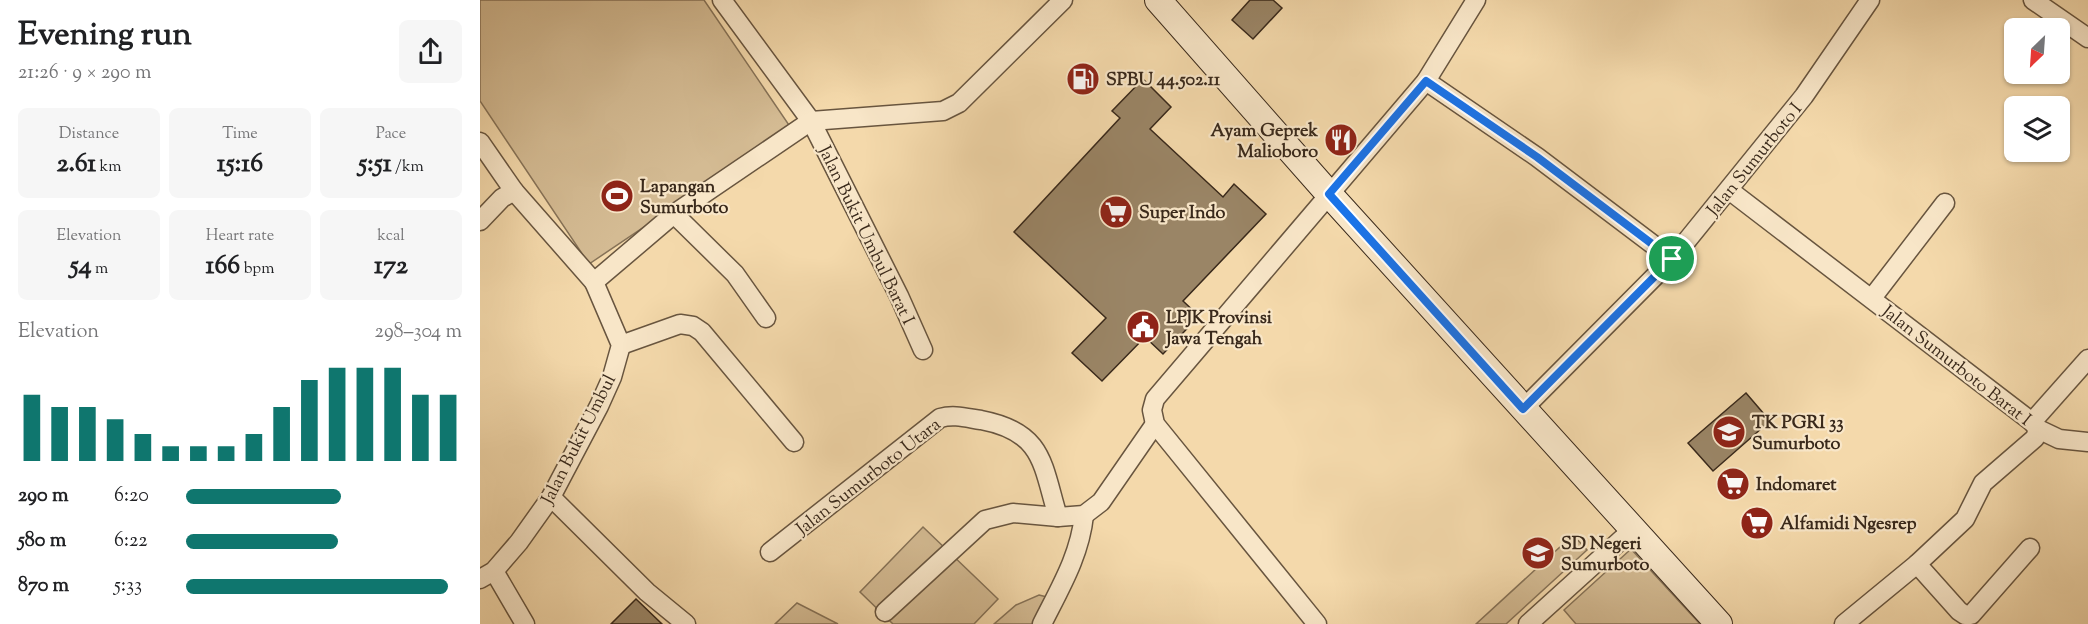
<!DOCTYPE html>
<html lang="en">
<head>
<meta charset="utf-8">
<style>
  body { margin:0; font-family:"Sorts Mill Goudy",serif; background:#f6f6f6; color:#202124; height:100vh; display:flex; flex-direction:column; font-size:22px; white-space:nowrap }
  * { box-sizing:border-box; margin:0 }
  p { font-size:20px; color:#757577 }
  .icon { flex:none; width:33px; height:33px; fill:none; stroke:currentColor; stroke-width:2; stroke-linecap:round; stroke-linejoin:round }
  .map { position:relative; flex:1; overflow:hidden }
  .side { display:flex; flex-direction:column; background:#fff; width:480px }
  .side>* { flex:none }
  .needle { width:39px; rotate:205deg }
  .buttons { position:absolute; left:1524px; top:18px; display:grid; gap:12px }
  .buttons a { display:grid; place-items:center; width:66px; height:66px; border-radius:9px; background:#fff; box-shadow:0 2px 4px #0004; font-size:30px }
  .pin { position:absolute; display:grid; place-items:center; width:51px; height:51px; color:#fff; margin:-26px; border:3px solid #fff; border-radius:50%; box-shadow:0 2px 6px #0007 }
  .round { display:grid; place-items:center; flex:none; width:63px; height:63px; border-radius:9px; background:#f6f6f6 }
  .head { display:flex; align-items:center; justify-content:space-between; height:102px; padding:0 18px }
  h1 { font-size:33px; font-weight:800; line-height:45px }
  .metrics { display:grid; grid-template-columns:repeat(3,1fr); gap:9px; height:102px; padding:6px 18px }
  .metrics div { display:grid; align-content:center; border-radius:9px; background:#f6f6f6; text-align:center }
  .metrics b { font-size:26px; font-weight:800 }
  .metrics small { font-size:16px; font-weight:400 }
  .metrics p { font-size:16px }
  .chart { height:168px; padding:12px 18px }
  .chart p { display:flex; justify-content:space-between }
  .chart svg { width:100%; height:108px; margin-top:6px; stroke:#0f766e; stroke-width:6 }
  ul { padding:0 18px; list-style:none; font-size:20px }
  li { display:grid; grid-template-columns:96px 72px 1fr; align-items:center; height:45px }
  li i { height:15px; border-radius:8px; background:#0f766e }
  main { display:flex; flex:1; min-height:0 }
  .map>svg:first-child { display:block }
  .green { fill:#d4bb93; stroke:#867257; stroke-width:1.5 }
  .building { fill:#9a8566; stroke:#39291b; stroke-width:1.5 }
  .lines { fill:none; stroke-linecap:round; stroke-linejoin:round }
  .street-casing { stroke:#68553f; stroke-width:21 }
  .secondary-casing { stroke:#39291b; stroke-width:28 }
  .street { stroke:#f8e6c8; stroke-width:18 }
  .secondary { stroke:#f8e6c8; stroke-width:26 }
  .route-casing { stroke:#fff; stroke-width:12 }
  .route { stroke:#1a73e8; stroke-width:8 }
  .labels { text-anchor:middle; stroke-width:4.5; stroke-linejoin:round; paint-order:stroke }
  .poi-label { font-size:18px; font-weight:bold; fill:#39291b; stroke:#f8e6c8; text-anchor:start }
  .street-label { font-size:18px; fill:#39291b; stroke:#f8e6c8 }
</style>
</head>
<body>
<main>
<section class="side">
<div class="head"><div><h1>Evening run</h1><p>21:26 · 9 × 290 m</p></div><a class="round"><svg class="icon" aria-label="share" viewBox="0 0 24 24"><path d="M12 15V3M7 8l5-5 5 5M5 13v7h14v-7"/></svg></a></div>
<div class="metrics">
<div><p>Distance</p><b>2.61<small> km</small></b></div>
<div><p>Time</p><b>15:16</b></div>
<div><p>Pace</p><b>5:51<small> /km</small></b></div>
</div>
<div class="metrics">
<div><p>Elevation</p><b>54<small> m</small></b></div>
<div><p>Heart rate</p><b>166<small> bpm</small></b></div>
<div><p>kcal</p><b>172</b></div>
</div>
<div class="chart"><p><span>Elevation</span>298–304 m</p>
<svg viewBox="0 0 160 44" preserveAspectRatio="none"><path d="M5 44V17M15 44V22M25 44V22M35 44V27M45 44V33M55 44V38M65 44V38M75 44V38M85 44V33M95 44V22M105 44V11M115 44V6M125 44V6M135 44V6M145 44V17M155 44V17"/></svg>
</div>
<ul>
<li><b>290 m</b>6:20<i style="width:56%"></i></li>
<li><b>580 m</b>6:22<i style="width:55%"></i></li>
<li><b>870 m</b>5:33<i style="width:95%"></i></li>
</ul>
</section>
<div class="map">
<svg width="1608" height="624" viewBox="0 0 1608 624">
  <rect width="100%" height="100%" fill="#f4d9ab"/>
  <filter id="stains"><feTurbulence type="fractalNoise" baseFrequency=".00333" numOctaves="4"/><feColorMatrix values="0 0 0 0 .2 0 0 0 0 .09 0 0 0 0 .02 0 0 0 .5 -.17"/></filter>
  <radialGradient id="worn" r=".72"><stop offset=".6" stop-color="#630" stop-opacity="0"/><stop offset="1" stop-color="#630" stop-opacity=".3"/></radialGradient>
  <g class="green">
    <polygon points="0,0 224,0 311,128 109,264 0,101"/>
    <polygon points="443,527 518,599 494,624 413,624 380,592"/>
    <polygon points="1093,535 1107,550 1026,624 996,624"/>
    <polygon points="1151,549 1220,624 1096,624 1084,610"/>
    <polygon points="559,595 579,600 566,624 514,624 536,605"/>
    <polygon points="317,603 358,624 295,624"/>
  </g>
  <g class="building">
    <polygon points="770,0 793,0 802,8 773,39 752,20"/>
    <polygon points="663,79 691,107 670,129 743,197 754,184 786,214 703,301 719,316 683,354 665,337 622,381 592,353 626,318 534,232 640,118 632,111"/>
    <polygon points="1266,393 1290,421 1233,471 1208,443"/>
    <polygon points="156,599 182,624 131,624"/>
  </g>
  <g class="lines">
    <g class="street-casing">
      <g id="street">
        <polyline points="242,0 331,121 419,296 443,350"/>
        <polyline points="1553,0 1608,38"/>
        <polyline points="946,81 1057,157 1192,259"/>
        <polyline points="0,142 34,191"/>
        <polyline points="1249,190 1552,422 1558,429 1555,438 1503,483 1485,519 1437,564 1479,611 1485,615 1491,615 1550,548"/>
        <polyline points="194,214 255,274 286,318"/>
        <polyline points="0,221 22,198 34,191 114,282"/>
        <polyline points="1392,298 1465,203"/>
        <polyline points="141,345 200,324 213,326 222,332 314,442"/>
        <polyline points="1043,409 1192,259 1324,96 1390,0"/>
        <polyline points="1552,422 1608,359"/>
        <polyline points="1558,429 1579,439 1608,442"/>
        <polyline points="71,497 167,592 206,624"/>
        <path d="M 290,552 L 460,418 C 474,414 487,418 501,420 C 564,432 562,464 578,517 L 604,515 L 621,502 L 675,424"/>
        <polyline points="14,571 45,624"/>
        <polyline points="0,579 14,571 39,542 71,497 119,406 132,377 141,345 114,282 194,214 331,121 463,111 479,103 583,0"/>
        <polyline points="405,612 505,520 533,513 578,517"/>
        <path d="M 562,624 C 580,588 600,555 604,515"/>
        <polyline points="837,624 675,424 672,410 675,399 946,81 996,0"/>
        <polyline points="1048,624 1153,529"/>
        <polyline points="1364,624 1437,564"/>
      </g>
    </g>
    <g class="secondary-casing">
      <polyline id="secondary" points="678,0 849,194 1239,624"/>
    </g>
    <use href="#street" class="street"/>
    <use href="#secondary" class="secondary"/>
  </g>
  <g class="lines">
    <g class="route-casing">
      <polygon id="route" points="946,81 1057,157 1192,259 1043,409 849,194"/>
    </g>
    <use href="#route" class="route"/>
  </g>
  <defs>
    <g id="fuel-disc" transform="scale(1.725)"><circle r="9.5" fill="#8f2418" stroke="#f8e6c8"/><path d="M-5.5-6h7V0h2V4h1.3V-2.5L3-4.5l.8-.8L6-3V5H2.5V1h-1V6h-7ZM-4.2-4.7v3.2H.2V-4.7Z" fill="#fff"/></g>
    <g id="restaurant-disc" transform="scale(1.725)"><circle r="9.5" fill="#8f2418" stroke="#f8e6c8"/><path d="M-5-6h1v4h1v-4h1v4h1v-4h1v5L-1.5 .5V6h-2V.5L-5-1ZM5-6V6H3V1.5H1.5Q1.5-4 5-6Z" fill="#fff"/></g>
    <g id="stadium-disc" transform="scale(1.725)"><circle r="9.5" fill="#8f2418" stroke="#f8e6c8"/><path d="M0-5a6.5 5 0 1 0 0 10a6.5 5 0 1 0 0-10ZM-3.5-1.8h7v3.6h-7Z" fill="#fff"/></g>
    <g id="supermarket-disc" transform="scale(1.725)"><circle r="9.5" fill="#8f2418" stroke="#f8e6c8"/><path d="M-6-5.5h2.5l.6 2H6L4.5 2H-2.5L-4.4-4H-6ZM-1.5 3.2a1.3 1.3 0 1 0 .1 0ZM3 3.2a1.3 1.3 0 1 0 .1 0Z" fill="#fff"/></g>
    <g id="civic-disc" transform="scale(1.725)"><circle r="9.5" fill="#8f2418" stroke="#f8e6c8"/><path d="M-.6-6.5H3V-4.5H.6V-3L4-1V1h2V6H-6V1h2V-1L-.6-3ZM-1.2 2.5V6h2.4V2.5Z" fill="#fff"/></g>
    <g id="school-disc" transform="scale(1.725)"><circle r="9.5" fill="#8f2418" stroke="#f8e6c8"/><path d="M0-5L7-2L0 1L-7-2ZM-4 1L0 2.5L4 1V4Q0 6-4 4Z" fill="#fff"/></g>
  </defs>
  <g fill-rule="evenodd">
    <use href="#fuel-disc" x="603" y="79"/>
    <use href="#restaurant-disc" x="861" y="140"/>
    <use href="#stadium-disc" x="137" y="196"/>
    <use href="#supermarket-disc" x="636" y="212"/>
    <use href="#civic-disc" x="663" y="327"/>
    <use href="#school-disc" x="1249" y="432"/>
    <use href="#supermarket-disc" x="1253" y="484"/>
    <use href="#supermarket-disc" x="1277" y="523"/>
    <use href="#school-disc" x="1058" y="553"/>
  </g>
  <g class="labels">
    <g class="poi-label">
      <text x="626" y="85">SPBU 44.502.11</text>
      <text x="838" y="136" text-anchor="end">Ayam Geprek<tspan x="838" dy="21">Malioboro</tspan></text>
      <text x="160" y="192">Lapangan<tspan x="160" dy="21">Sumurboto</tspan></text>
      <text x="659" y="218">Super Indo</text>
      <text x="686" y="323">LPJK Provinsi<tspan x="686" dy="21">Jawa Tengah</tspan></text>
      <text x="1272" y="428">TK PGRI 33<tspan x="1272" dy="21">Sumurboto</tspan></text>
      <text x="1276" y="490">Indomaret</text>
      <text x="1300" y="529">Alfamidi Ngesrep</text>
      <text x="1081" y="549">SD Negeri<tspan x="1081" dy="21">Sumurboto</tspan></text>
    </g>
    <g class="street-label">
      <text transform="translate(1274 159) rotate(-51)" y="6">Jalan Sumurboto I</text>
      <text transform="translate(387 235) rotate(64)" y="6">Jalan Bukit Umbul Barat I</text>
      <text transform="translate(1477 365) rotate(38)" y="6">Jalan Sumurboto Barat I</text>
      <text transform="translate(98 439) rotate(-63)" y="6">Jalan Bukit Umbul</text>
      <text transform="translate(388 476) rotate(-38)" y="6">Jalan Sumurboto Utara</text>
    </g>
  </g>
  <rect width="100%" height="100%" filter="url(#stains)"/>
  <rect width="100%" height="100%" fill="url(#worn)"/>
</svg>
<div class="buttons">
<a><svg class="needle" viewBox="-14 -14 28 28"><path d="M0-13l5 13h-10z" fill="#e53935"/><path d="M0 13l5-13h-10z" fill="#757577"/></svg></a>
<a><svg class="icon" aria-label="layers" viewBox="0 0 24 24"><path d="M12 4l9 5-9 5-9-5zM3 14l9 5 9-5"/></svg></a>
</div>
<div class="pin" style="left:1192px;top:259px;background:#1e9e55"><svg class="icon" aria-label="arrive" viewBox="0 0 24 24"><path d="M6 21V4h12l-3 4 3 4H6"/></svg></div>
</div>
</main>
</body>
</html>
